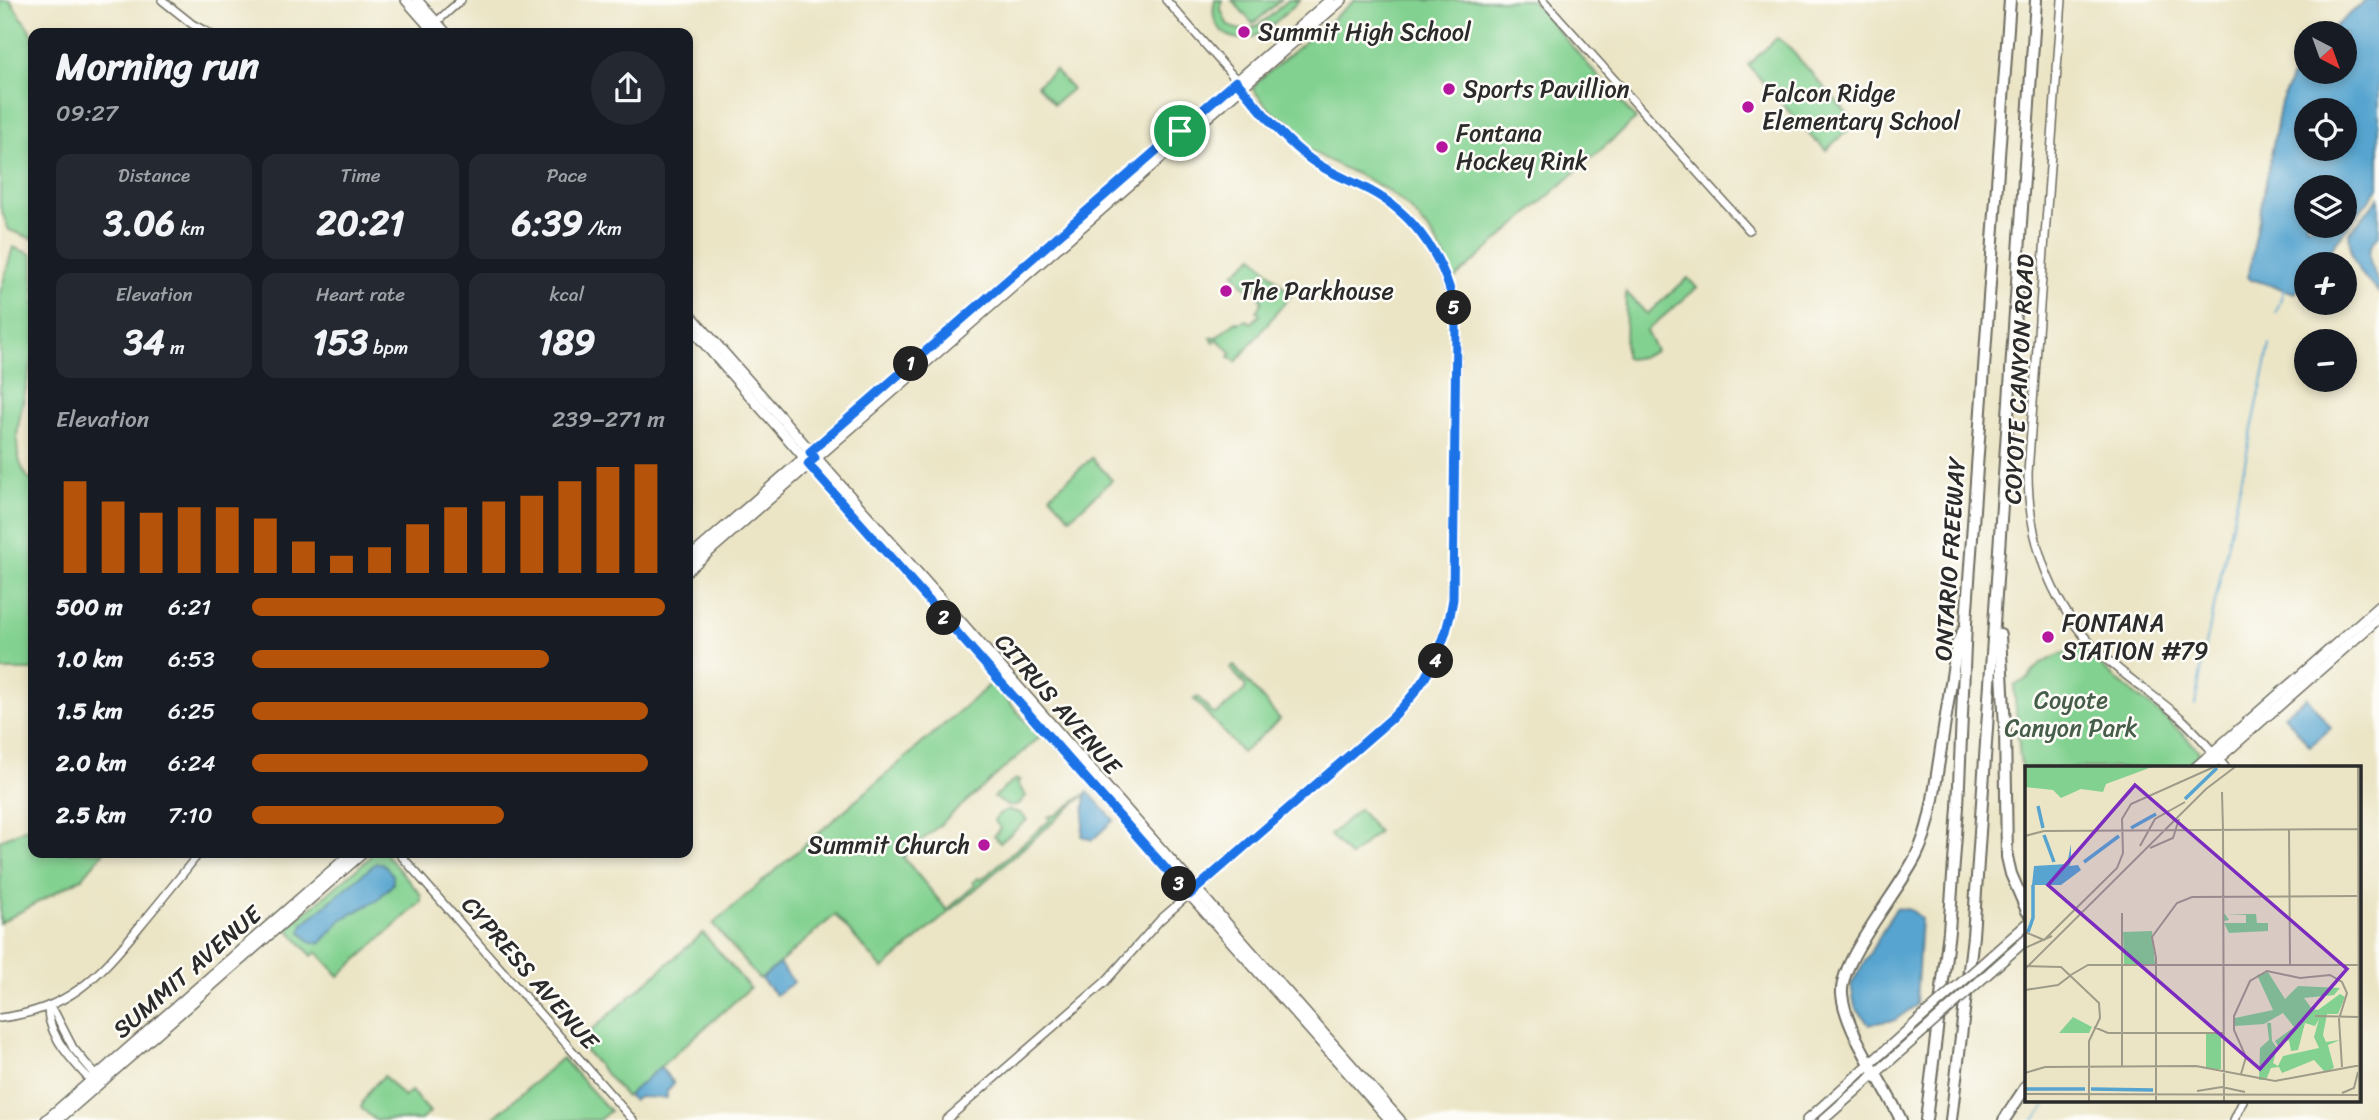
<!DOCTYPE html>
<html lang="en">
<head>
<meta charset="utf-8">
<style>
  body { margin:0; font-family:Sriracha,sans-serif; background:#242831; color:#f1f3f6; height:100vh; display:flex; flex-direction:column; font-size:26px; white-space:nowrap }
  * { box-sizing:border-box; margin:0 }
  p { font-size:23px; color:#9ea1a6 }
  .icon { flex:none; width:38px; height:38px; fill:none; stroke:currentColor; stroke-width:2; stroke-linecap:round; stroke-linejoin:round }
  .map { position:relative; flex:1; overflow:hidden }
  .sheet { position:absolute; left:28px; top:28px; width:665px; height:830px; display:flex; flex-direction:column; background:#171b24; border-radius:14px; box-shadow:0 4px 10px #0003 }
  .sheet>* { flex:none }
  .needle { width:46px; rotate:139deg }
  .buttons { position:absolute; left:2294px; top:21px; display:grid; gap:14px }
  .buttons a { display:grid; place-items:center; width:63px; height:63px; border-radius:50%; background:#171b24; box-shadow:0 4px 10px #0003; font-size:35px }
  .pin { position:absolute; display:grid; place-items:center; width:60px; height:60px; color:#fff; margin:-30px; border:4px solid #fff; border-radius:50%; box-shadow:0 2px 7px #0007 }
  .km { position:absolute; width:35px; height:35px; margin:-18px; border-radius:50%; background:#222; color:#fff; font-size:19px; line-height:35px; text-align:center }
  .round { display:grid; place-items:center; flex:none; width:74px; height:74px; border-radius:37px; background:#242831 }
  .head { display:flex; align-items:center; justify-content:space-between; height:119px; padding:0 28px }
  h1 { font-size:38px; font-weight:800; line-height:52px }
  .figures { display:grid; grid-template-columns:repeat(3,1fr); gap:10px; height:119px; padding:7px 28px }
  .figures div { display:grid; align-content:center; border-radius:14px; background:#242831; text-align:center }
  .figures b { font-size:35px; font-weight:800 }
  .figures small { font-size:19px; font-weight:400 }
  .figures p { font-size:19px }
  .chart { height:196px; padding:14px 28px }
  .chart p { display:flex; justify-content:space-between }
  .chart svg { width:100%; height:126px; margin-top:7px; stroke:#b45309; stroke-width:6 }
  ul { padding:0 28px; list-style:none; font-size:23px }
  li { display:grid; grid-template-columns:112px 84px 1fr; align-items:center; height:52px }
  li i { height:18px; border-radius:9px; background:#b45309 }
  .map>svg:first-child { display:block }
  .green { fill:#82d190; stroke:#567e5e; stroke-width:2 }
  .water { fill:#56a4cf; stroke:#40687d; stroke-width:2; fill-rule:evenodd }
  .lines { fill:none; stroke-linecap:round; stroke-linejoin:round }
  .stream { stroke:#56a4cf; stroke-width:2 }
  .minor-casing { stroke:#6e6c61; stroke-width:10 }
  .major-casing { stroke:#6e6c61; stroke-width:12 }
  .highway-casing { stroke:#6e6c61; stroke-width:14 }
  .minor { stroke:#fff; stroke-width:7 }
  .major { stroke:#fff; stroke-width:9 }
  .highway { stroke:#fff; stroke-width:10 }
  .major-bridge-casing { stroke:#6e6c61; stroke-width:12; stroke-linecap:butt }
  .major-bridge { stroke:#fff; stroke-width:9 }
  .route-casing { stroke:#fff; stroke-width:14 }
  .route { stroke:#1a73e8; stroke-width:9 }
  .poi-dot { fill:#b5179e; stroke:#fdfcf7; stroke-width:2.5 }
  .labels { text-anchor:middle; stroke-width:5; stroke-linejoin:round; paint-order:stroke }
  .poi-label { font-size:24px; fill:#2b2b2b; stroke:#fdfcf7; text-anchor:start }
  .street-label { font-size:24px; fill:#2b2b2b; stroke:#fdfcf7 }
  .park-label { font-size:24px; fill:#455d49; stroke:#fdfcf7 }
  .inset-river { fill:none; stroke:#56a4cf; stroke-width:3.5 }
  .inset-road { fill:none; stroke:#9e9b88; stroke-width:2 }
  .view { fill:#7b2cbf; fill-opacity:0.15; stroke:#7b2cbf; stroke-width:3.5 }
  .inset-edge { fill:none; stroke:#2b2b2b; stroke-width:3.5 }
</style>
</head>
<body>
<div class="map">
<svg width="2379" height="1120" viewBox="0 0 2379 1120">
  <rect width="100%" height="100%" fill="#fdfcf7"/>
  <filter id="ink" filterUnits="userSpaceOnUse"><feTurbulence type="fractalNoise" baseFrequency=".0143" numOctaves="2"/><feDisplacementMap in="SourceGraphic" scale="14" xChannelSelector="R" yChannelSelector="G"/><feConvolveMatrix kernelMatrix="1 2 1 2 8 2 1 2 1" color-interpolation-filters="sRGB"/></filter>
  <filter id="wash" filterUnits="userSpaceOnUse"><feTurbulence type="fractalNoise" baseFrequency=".00686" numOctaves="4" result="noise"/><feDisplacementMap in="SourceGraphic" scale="28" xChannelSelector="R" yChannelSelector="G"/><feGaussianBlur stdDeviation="1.57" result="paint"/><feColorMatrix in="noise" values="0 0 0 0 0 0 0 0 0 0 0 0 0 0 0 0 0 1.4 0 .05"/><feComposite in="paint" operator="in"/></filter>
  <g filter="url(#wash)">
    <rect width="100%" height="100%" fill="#ebe5c6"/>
    <g class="green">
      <polygon points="0,0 10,0 33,35 33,239 9,230 0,207"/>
      <path d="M 1215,0 L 1222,0 L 1221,9 L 1227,24 C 1250,42 1270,15 1288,0 L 1300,0 C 1280,17 1249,56 1222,31 C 1213,23 1212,11 1215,0 Z"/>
      <polygon points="1232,0 1281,0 1253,24"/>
      <path d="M 1355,0 L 1531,0 L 1636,119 L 1453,280 C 1444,245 1417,211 1388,191 C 1364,175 1336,167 1312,151 C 1295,139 1266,107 1253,89 L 1259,80 Z"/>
      <polygon points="1777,38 1785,43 1854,121 1854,124 1826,150 1817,141 1816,142 1748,65"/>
      <polygon points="1055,70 1072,89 1054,104 1037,85"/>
      <path d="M 13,247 L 33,255 C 33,287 37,321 33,353 C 28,396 0,452 33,483 L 33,670 L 0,670 L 0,293 Z"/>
      <polygon points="1254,256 1291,295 1236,362 1229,356 1232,353 1217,339 1214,342 1211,338 1218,336 1236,321 1238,323 1247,320 1251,323 1260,315 1257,311 1262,301 1259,298 1263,295 1255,286 1247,289 1234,273"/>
      <polygon points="1688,278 1697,288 1646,331 1656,351 1642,357 1628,359 1625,356 1626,292 1647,314"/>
      <polygon points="1092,458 1112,480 1070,518 1050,495"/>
      <path d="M 2080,646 C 2117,685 2163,711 2199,751 L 2197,756 L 2184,768 L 2027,768 L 2027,800 L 2020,758 L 2014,686 L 2028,678 L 2041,663 Z"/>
      <polygon points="1234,666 1280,719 1242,753 1194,699 1198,697 1212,713 1217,714 1245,690 1245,685 1230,668"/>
      <polygon points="992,683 1040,737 903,857 947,910 975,885 973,882 978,878 981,880 1050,820 1048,817 1056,815 1088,792 883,969 835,915 761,979 758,978 713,924"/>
      <polygon points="1015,779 1020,780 1017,783 1026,796 1018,805 1008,806 994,797"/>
      <polygon points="1359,809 1378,832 1350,857 1330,835"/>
      <polygon points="1008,810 1020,813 1027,820 1000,843 994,836 1001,829 994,820 1000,813"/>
      <polygon points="33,822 33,852 104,852 82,878 0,923 0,840 25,829"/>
      <polygon points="373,852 384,852 421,895 421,902 339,976 317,952 312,956 287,928 367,860"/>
      <polygon points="703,933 750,988 626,1097 578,1042"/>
      <polygon points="562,1058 610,1111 599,1120 491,1120"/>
      <path d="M 384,1076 L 404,1097 L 411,1091 L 430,1112 L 421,1120 L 375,1120 L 361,1108 C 364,1095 374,1085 384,1076 Z"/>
    </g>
    <g class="water">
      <path d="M 2366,0 L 2379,0 L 2379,187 L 2319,264 L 2306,264 L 2306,280 L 2295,293 L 2248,278 L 2281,102 L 2293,74 L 2306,57 L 2306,72 L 2345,72 L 2345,33 L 2328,33 ZM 2306,110 L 2345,110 L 2345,149 L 2306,149 ZM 2306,187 L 2345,187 L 2345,226 L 2306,226 Z"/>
      <path d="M 2379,197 L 2379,235 C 2357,257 2379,269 2379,293 L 2360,273 L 2352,256 L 2349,233 Z"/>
      <polygon points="2307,697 2331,728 2310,746 2284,715"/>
      <polygon points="1088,792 1114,820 1092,840 1082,836 1086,793"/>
      <polygon points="376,863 382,863 393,875 393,884 376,901 342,919 321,943 311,943 301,932 303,924"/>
      <polygon points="1896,908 1911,910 1921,918 1916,1005 1895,1020 1869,1024 1855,1007 1851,985"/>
      <polygon points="779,964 794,982 776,995 761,979"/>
      <polygon points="660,1067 674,1083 667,1091 667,1098 638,1097 633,1101 628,1095"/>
    </g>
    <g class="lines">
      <g class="stream">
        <polyline points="2276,313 2284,289"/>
        <polyline points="2195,705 2204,654 2270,345"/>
        <polyline points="2034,1120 2049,1101"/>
      </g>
    </g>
  </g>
  <g filter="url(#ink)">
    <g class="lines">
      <g class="minor-casing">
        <g id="minor">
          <polyline points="162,0 192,24 209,33"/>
          <polyline points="1543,0 1749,230"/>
          <path d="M 2062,0 L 2028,473 C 2028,536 2048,598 2092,645 C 2119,674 2154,694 2183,720 C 2199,735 2213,752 2226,768"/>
          <polyline points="433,25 461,0"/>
          <polyline points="398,852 633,1120"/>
          <path d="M 48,1007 C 47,1035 75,1064 93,1083"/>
          <polyline points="48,1007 55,1013 73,1048 98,1078"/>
          <path d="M 0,1018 C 68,1010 98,978 139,927 C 160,902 180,877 200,852"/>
          <path d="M 946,1120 L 1105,982 L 1160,920 L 1401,709 C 1431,677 1447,642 1453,599 L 1457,344 C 1455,284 1429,225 1376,194 C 1350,179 1324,169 1300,152 L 1166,0"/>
          <polyline points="2234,1120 2243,1101"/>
        </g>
      </g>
      <g class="major-casing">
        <g id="major">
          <polyline points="406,0 435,33"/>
          <polyline points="417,0 446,33"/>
          <polyline points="688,312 1400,1120"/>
          <polyline points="688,325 1051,739 1390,1120"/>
          <polyline points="688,559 1330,0"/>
          <polyline points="688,570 1342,0"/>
          <polyline points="2195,768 2379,606"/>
          <polyline points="2208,768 2379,618"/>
          <polyline points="1991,956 2027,924"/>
          <polyline points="1991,971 2027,939"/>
          <polyline points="46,1120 353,852"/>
          <polyline points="58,1120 364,852"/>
          <polyline points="1807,1120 1919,1020"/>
          <polyline points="1823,1120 1919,1035"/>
        </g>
      </g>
      <g class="highway-casing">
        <g id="highway">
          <polyline points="2000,635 2005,728 2007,857 2011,874 2027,911"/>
          <path d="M 1901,1120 C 1885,1085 1845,1031 1842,994 C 1839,960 1901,889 1917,854 C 1931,825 1934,792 1939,761 C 1945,722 1951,683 1957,644 L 1964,629"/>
          <polyline points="1926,1120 1949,931 1958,807 1966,623 2010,0"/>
          <polyline points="1951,1120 1973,936 2036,0"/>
          <polyline points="2004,1120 2027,1085"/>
        </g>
      </g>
      <use href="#minor" class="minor"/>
      <use href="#major" class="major"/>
      <use href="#highway" class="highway"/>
      <g class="major-bridge-casing">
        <g id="major-bridge">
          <polyline points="1919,1020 1991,956"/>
          <polyline points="1919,1035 1991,971"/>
        </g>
      </g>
      <use href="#major-bridge" class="major-bridge"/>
    </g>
  </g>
  <g class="lines" filter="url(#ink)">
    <g class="route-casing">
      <path id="route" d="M 1236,81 C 1260,108 1281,138 1310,159 C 1330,174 1354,181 1376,194 C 1421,220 1454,274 1456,326 L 1453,599 C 1446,648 1426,685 1391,719 L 1189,895 L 808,464 L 815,458 L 810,452 Z"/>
    </g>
    <use href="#route" class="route"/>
  </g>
  <g class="poi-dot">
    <circle cx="1244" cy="32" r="7"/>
    <circle cx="1449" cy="89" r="7"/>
    <circle cx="1748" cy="107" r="7"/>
    <circle cx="1442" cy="147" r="7"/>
    <circle cx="1226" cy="291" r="7"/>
    <circle cx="2048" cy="637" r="7"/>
    <circle cx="984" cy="845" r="7"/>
  </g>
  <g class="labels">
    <g class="poi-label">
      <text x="1258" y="40">Summit High School</text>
      <text x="1463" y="97">Sports Pavillion</text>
      <text x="1762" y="101">Falcon Ridge<tspan x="1762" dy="28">Elementary School</tspan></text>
      <text x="1456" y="141">Fontana<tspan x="1456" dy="28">Hockey Rink</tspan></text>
      <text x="1240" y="299">The Parkhouse</text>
      <text x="2062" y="631">FONTANA<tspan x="2062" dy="28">STATION #79</tspan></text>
      <text x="970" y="853" text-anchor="end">Summit Church</text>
    </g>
    <g class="street-label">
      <text transform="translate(2019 379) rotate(-87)" y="8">COYOTE CANYON ROAD</text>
      <text transform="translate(1950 559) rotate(-86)" y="8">ONTARIO FREEWAY</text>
      <text transform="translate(1058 704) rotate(49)" y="8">CITRUS AVENUE</text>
      <text transform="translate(187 972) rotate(-41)" y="8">SUMMIT AVENUE</text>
      <text transform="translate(530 973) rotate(49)" y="8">CYPRESS AVENUE</text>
    </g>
    <g class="park-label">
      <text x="2071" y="708">Coyote<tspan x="2071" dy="28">Canyon Park</tspan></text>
    </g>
  </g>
  <g transform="translate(2025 766)">
    <rect width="336" height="336" fill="#ebe5c6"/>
    <path d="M 0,1 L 127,1 L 81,18 L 78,26 L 56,23 L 36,32 L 28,24 L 0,21 ZM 199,148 L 231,148 L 232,157 L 243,157 L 243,165 L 204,167 L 199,157 L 221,157 L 221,149 L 200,148 L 204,154 L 199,155 ZM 127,165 L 130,198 L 99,198 L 98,166 ZM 243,206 L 260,233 L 273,220 L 315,222 L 309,229 L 279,232 L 287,243 L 293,244 L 315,228 L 320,231 L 313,248 L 302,248 L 298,269 L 301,276 L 315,274 L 303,279 L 309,302 L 300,306 L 289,294 L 257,307 L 254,301 L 246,302 L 241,314 L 234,314 L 235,282 L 244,274 L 242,257 L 246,257 L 247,275 L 252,282 L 248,297 L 253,300 L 258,290 L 294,282 L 289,271 L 294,253 L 290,260 L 280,257 L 273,284 L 266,285 L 264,274 L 253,280 L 250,275 L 269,261 L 258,247 L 239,258 L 210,260 L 210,252 L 248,244 L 232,209 ZM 48,251 L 67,261 L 64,267 L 34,267 ZM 181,268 L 196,268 L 196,303 L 181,303 Z" fill="#82d190"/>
    <path d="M 46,78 L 46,96 L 44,100 L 53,99 L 56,104 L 36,119 L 7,119 L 9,100 L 42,98 Z" fill="#56a4cf"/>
    <path class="inset-river" d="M 160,33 L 192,2M 13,40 L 18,62M 106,62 L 131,48M 19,69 L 29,96M 59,96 L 94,70M 3,166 L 8,152 L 8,119M 0,323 L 60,323M 66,323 L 128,324"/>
    <path class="inset-road" d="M 333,1 L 334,335M 197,26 L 198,63M 198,63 L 199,335M 264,64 L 265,199M 0,70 L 19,65 L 333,63M 115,80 L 130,53 L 160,36M 125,82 L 148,72 L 154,53M 97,147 L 97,301M 0,166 L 19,174 L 92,102 L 98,87 L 97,53 L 106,38 L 189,1M 0,182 L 27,170M 1,200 L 36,201 L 74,237 L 75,252 L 64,275 L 64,335M 0,203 L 181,23 L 210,1M 44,210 L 63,199 L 334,199M 0,224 L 33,219 L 45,210M 290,250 L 334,251M 69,261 L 83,267 L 199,267M 0,307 L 20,301 L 171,300 L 250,315 L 336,299M 216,308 L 221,291 L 209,264 L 209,250 L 225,215 L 242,205 L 275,212 L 305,209 L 317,216 L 322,227 L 314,253 L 317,301M 172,325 L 197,321 L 220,326M 317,327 L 329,322 L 333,306M 0,328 L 336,329M 131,335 L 131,192 L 127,171 L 152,137 L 167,131 L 332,130"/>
    <path class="view" d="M 110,19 L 322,203 L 235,303 L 23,119 Z"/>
    <rect width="336" height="336" class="inset-edge"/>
  </g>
</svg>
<div class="buttons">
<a><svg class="needle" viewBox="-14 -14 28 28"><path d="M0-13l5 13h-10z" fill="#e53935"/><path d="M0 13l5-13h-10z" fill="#9ea1a6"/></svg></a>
<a><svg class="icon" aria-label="locate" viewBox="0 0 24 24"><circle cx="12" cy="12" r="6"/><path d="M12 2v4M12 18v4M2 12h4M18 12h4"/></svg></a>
<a><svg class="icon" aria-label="layers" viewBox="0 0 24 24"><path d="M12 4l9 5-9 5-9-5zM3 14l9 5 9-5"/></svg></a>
<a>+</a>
<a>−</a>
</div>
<div class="pin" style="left:1180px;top:131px;background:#1e9e55"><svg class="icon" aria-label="arrive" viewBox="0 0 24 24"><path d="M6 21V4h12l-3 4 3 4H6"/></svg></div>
<b class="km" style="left:911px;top:364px">1</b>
<b class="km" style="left:944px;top:618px">2</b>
<b class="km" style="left:1179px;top:884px">3</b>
<b class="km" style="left:1436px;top:661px">4</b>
<b class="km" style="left:1454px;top:308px">5</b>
<section class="sheet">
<div class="head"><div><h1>Morning run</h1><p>09:27</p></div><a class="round"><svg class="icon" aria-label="share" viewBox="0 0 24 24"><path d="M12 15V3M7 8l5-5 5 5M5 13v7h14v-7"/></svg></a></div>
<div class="figures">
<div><p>Distance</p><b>3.06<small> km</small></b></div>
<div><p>Time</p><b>20:21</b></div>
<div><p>Pace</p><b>6:39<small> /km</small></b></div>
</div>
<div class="figures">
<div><p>Elevation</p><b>34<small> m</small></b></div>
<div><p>Heart rate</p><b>153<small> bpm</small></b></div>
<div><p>kcal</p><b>189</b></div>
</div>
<div class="chart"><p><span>Elevation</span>239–271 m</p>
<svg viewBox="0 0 160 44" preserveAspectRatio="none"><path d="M5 44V12M15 44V19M25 44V23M35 44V21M45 44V21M55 44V25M65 44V33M75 44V38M85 44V35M95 44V27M105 44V21M115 44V19M125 44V17M135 44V12M145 44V7M155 44V6"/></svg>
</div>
<ul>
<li><b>500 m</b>6:21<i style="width:100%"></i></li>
<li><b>1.0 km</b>6:53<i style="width:72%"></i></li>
<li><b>1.5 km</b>6:25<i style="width:96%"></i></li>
<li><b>2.0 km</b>6:24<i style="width:96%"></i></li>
<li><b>2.5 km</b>7:10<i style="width:61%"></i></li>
</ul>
</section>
</div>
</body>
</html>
